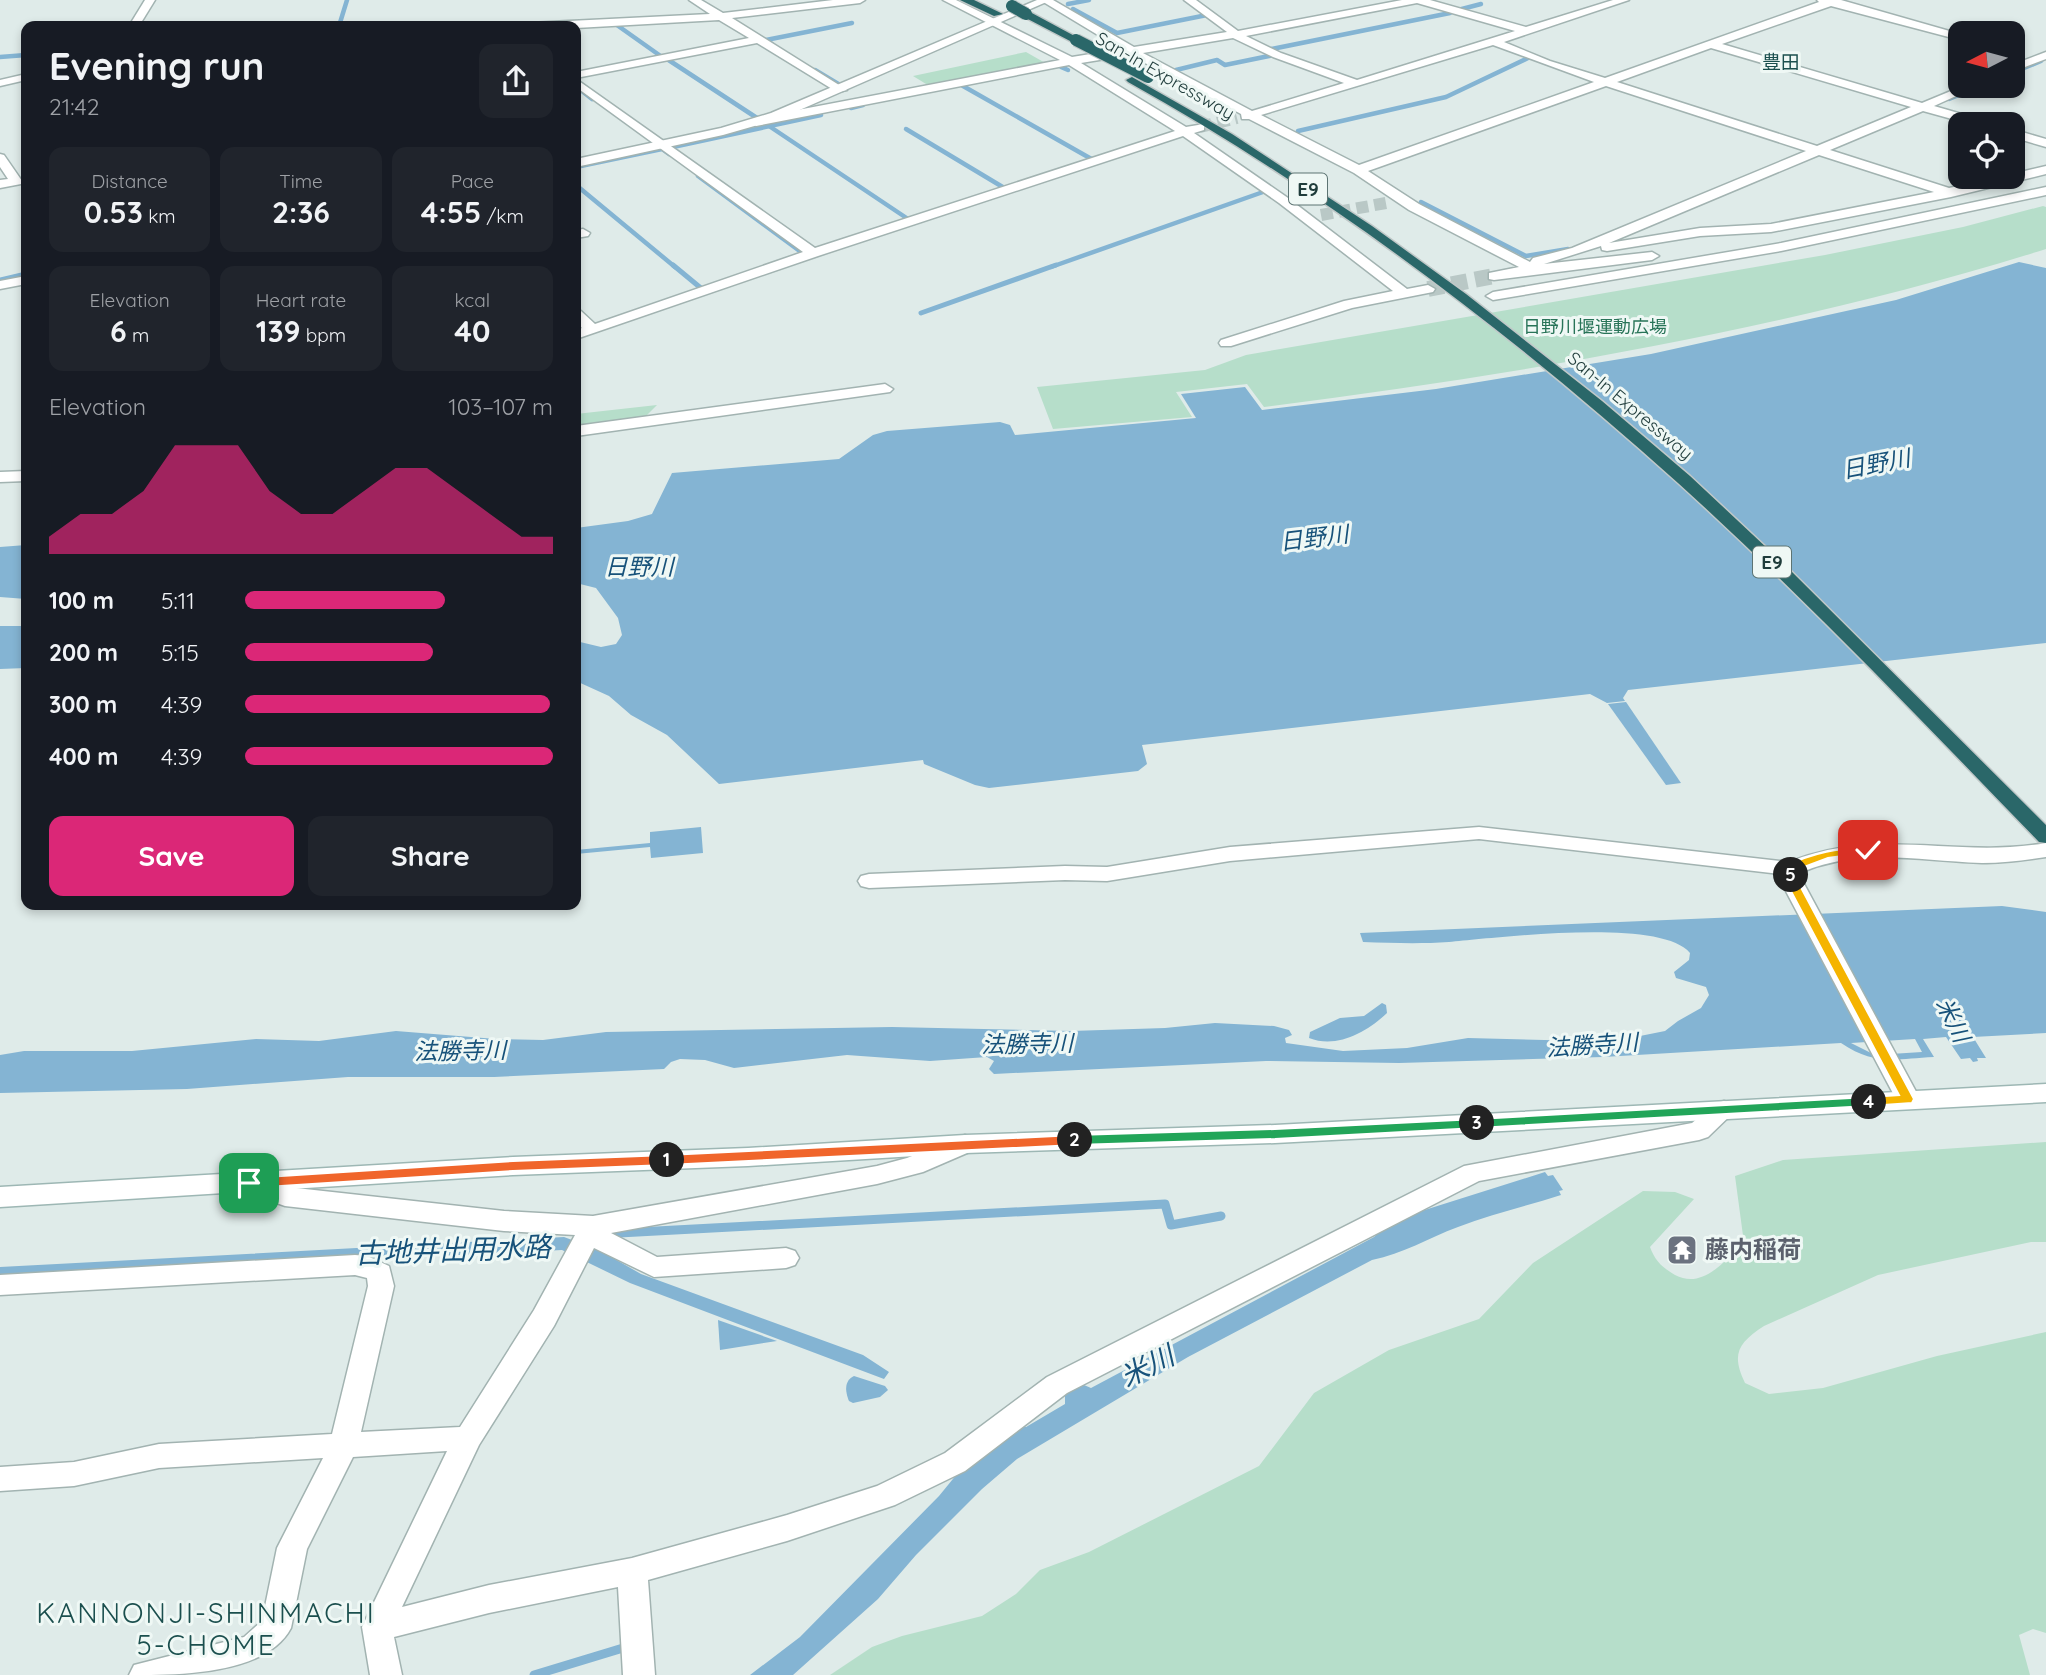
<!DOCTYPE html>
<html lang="en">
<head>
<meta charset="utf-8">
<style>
  body { margin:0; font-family:Quicksand,"Noto Sans JP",sans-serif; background:#20242c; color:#f1f3f6; height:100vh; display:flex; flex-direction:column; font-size:26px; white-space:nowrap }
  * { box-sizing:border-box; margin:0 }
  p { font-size:23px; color:#9ea1a6 }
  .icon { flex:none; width:38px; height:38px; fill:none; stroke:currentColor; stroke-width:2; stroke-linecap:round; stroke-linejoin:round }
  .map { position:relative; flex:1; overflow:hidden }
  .sheet { position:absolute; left:21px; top:21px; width:560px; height:889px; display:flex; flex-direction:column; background:#171b24; border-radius:14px; box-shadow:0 4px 10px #0003 }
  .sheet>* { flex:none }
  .needle { width:46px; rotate:264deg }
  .tools { position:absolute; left:1948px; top:21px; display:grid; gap:14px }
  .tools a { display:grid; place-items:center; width:77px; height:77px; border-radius:14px; background:#171b24; box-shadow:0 4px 10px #0003; font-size:35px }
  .pin { position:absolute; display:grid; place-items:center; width:60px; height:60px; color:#fff; margin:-30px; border-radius:14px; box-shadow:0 4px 10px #0006 }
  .km { position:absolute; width:35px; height:35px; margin:-18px; border-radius:50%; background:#222; color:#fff; font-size:19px; line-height:35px; text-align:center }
  .round { display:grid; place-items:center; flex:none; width:74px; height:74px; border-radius:14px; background:#20242c }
  .headline { display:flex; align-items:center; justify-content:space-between; height:119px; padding:0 28px }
  h1 { font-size:38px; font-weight:700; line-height:52px }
  .stats { display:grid; grid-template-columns:repeat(3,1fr); gap:10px; height:119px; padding:7px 28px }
  .stats div { display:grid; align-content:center; border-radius:14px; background:#20242c; text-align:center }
  .stats b { font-size:30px; font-weight:700 }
  .stats small { font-size:19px; font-weight:400 }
  .stats p { font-size:19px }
  .chart { height:196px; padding:14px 28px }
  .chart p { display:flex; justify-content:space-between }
  .chart svg { width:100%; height:126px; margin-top:7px; fill:#db2777; opacity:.7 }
  .primary-button { display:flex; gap:14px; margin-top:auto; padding:14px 28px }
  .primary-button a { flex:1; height:80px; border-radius:14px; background:#db2777; color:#fff; font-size:28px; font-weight:700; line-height:80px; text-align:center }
  .primary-button a+a { background:#20242c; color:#f1f3f6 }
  ul { padding:0 28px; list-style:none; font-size:23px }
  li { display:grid; grid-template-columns:112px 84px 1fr; align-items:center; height:52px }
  li i { height:18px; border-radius:9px; background:#db2777 }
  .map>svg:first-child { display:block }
  .green { fill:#b6deca }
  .water { fill:#84b4d3; fill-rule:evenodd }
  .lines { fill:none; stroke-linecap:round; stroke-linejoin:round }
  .stream-far2 { stroke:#84b4d3; stroke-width:4.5 }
  .stream-far1 { stroke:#84b4d3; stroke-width:5 }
  .stream { stroke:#84b4d3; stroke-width:9 }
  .minor-tunnel-far1 { stroke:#b9c8c6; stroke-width:12; stroke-dasharray:12 6; stroke-linecap:butt }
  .minor-tunnel { stroke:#b9c8c6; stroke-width:16; stroke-dasharray:16 8; stroke-linecap:butt }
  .minor-casing { stroke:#a2b3b1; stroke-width:3 }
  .tertiary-casing { stroke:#a2b3b1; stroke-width:3 }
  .secondary-casing { stroke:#9db7b4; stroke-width:3 }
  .motorway-casing { stroke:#c0c8c8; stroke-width:3 }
  .minor { fill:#fff; fill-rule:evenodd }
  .tertiary { fill:#fff; fill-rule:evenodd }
  .secondary { fill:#fff; fill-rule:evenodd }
  .motorway { fill:#2a6769; fill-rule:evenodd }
  .motorway-bridge-casing { stroke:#c0c8c8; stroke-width:14; stroke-linecap:butt }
  .motorway-bridge { stroke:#2a6769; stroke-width:12 }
  .split-1 { fill:#f0652b; stroke:#fff; stroke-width:2 }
  .split-2 { fill:#f0652b; stroke:#fff; stroke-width:2 }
  .split-3 { fill:#22a559; stroke:#fff; stroke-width:2 }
  .split-4 { fill:#22a559; stroke:#fff; stroke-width:2 }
  .split-5 { fill:#f5b400; stroke:#fff; stroke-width:2 }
  .split-6 { fill:#f5b400; stroke:#fff; stroke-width:2 }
  .labels { text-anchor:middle; stroke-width:6; stroke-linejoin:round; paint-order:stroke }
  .far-street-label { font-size:18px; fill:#1f3c3b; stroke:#eff8f5 }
  .far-park-label { font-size:18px; fill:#287458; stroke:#eff8f5 }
  .far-neighbourhood-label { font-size:19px; fill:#1b4f4e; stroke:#eff8f5 }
  .shield { fill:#eff8f5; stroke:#5d7473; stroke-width:2 }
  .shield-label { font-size:19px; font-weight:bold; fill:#1f3c3b }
  .water-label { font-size:23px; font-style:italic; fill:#17527a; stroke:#eff8f5 }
  .near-worship-label { font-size:24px; font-weight:bold; fill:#5b616d; stroke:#eff8f5; text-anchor:start }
  .near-water-label { font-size:28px; font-style:italic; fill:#17527a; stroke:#eff8f5 }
  .near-neighbourhood-label { font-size:28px; letter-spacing:2px; fill:#1b4f4e; stroke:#eff8f5 }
</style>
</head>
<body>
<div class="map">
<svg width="2046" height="1675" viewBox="0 0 2046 1675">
  <rect width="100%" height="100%" fill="#dfebe9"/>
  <g class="green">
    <polygon points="1026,52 1047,64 931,87 913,76"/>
    <path d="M 2043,206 L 2046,207 L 2046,249 C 1790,329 1529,373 1264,407 L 1247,384 L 1176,392 L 1192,417 L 1053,429 L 1037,387 L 1205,370 L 1246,355 L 1825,255 L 1963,227 Z"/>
    <polygon points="657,405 643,419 576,428 576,414"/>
    <path d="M 2046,1142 L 2046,1242 L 2031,1242 L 1878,1275 L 1764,1326 C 1738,1343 1731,1354 1745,1383 L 1769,1394 L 1823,1388 L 1937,1356 L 2046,1332 L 2046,1633 L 2033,1629 L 2019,1635 L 2030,1675 L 830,1675 L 872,1647 L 902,1636 L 982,1616 L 1016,1594 L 1040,1570 L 1089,1552 L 1259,1466 L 1314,1393 L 1389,1350 L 1479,1319 L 1533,1263 L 1643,1191 L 1675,1192 L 1694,1199 L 1650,1247 C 1655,1261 1662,1267 1675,1275 C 1703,1290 1725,1260 1744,1243 L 1735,1176 L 1783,1160 Z"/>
  </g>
  <g class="water">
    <polygon points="2019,262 2046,268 2046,643 1628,690 1623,698 1625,701 1607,703 1590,694 1142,745 1147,764 1138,771 989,788 975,785 924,764 923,760 719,784 667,735 631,715 609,696 576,681 576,641 601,647 616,644 622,635 618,618 596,588 576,583 576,528 628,521 652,514 672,473 839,459 873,435 887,431 1000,422 1010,425 1015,435 1196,418 1181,394 1245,387 1262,410 1436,389 1651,354 1896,300"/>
    <polygon points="26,545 26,599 0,597 0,547"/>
    <polygon points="0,626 26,626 26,668 0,669"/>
    <polygon points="1626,702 1681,783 1666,785 1608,704"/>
    <polygon points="701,827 703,853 651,858 650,847 576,854 576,850 650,843 650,832"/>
    <path d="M 2002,906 L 2046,912 L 2046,1033 L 1973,1037 L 1986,1058 L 1977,1058 L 1978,1061 L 1973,1062 L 1970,1058 L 1961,1059 L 1946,1037 L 1923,1039 L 1934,1057 C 1894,1059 1875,1066 1841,1043 L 1603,1057 L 1399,1063 L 1266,1061 L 994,1074 L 989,1069 L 994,1061 L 987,1057 L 930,1061 L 847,1055 L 734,1068 L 705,1060 L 680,1059 L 671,1062 L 664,1069 L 494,1077 L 348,1077 L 187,1089 L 0,1093 L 0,1055 L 24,1051 L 132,1051 L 256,1039 L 319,1041 L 396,1031 L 496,1039 L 543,1040 L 606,1032 L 892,1027 L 1071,1031 L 1165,1028 L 1215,1023 L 1274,1026 L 1289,1030 L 1292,1035 L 1285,1038 L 1286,1043 L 1343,1051 L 1407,1048 L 1468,1038 L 1585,1041 L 1640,1036 L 1665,1031 L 1678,1021 L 1701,1008 L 1709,995 L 1706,987 L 1676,978 L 1674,972 L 1689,960 L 1690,953 C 1661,917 1496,938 1449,942 C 1420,944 1392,943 1363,942 L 1360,933 ZM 1915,1039 L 1922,1052 L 1875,1055 L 1851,1043 Z"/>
    <path d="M 1382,1003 L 1386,1005 L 1387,1013 C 1367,1032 1337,1049 1309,1038 L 1310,1032 L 1340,1018 L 1364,1016 Z"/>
    <path d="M 1545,1172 L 1548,1176 L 1553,1175 L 1563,1190 L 1559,1191 L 1561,1195 C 1527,1206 1491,1214 1458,1227 C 1428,1238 1403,1254 1372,1260 L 1188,1357 L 1017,1459 L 982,1489 L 916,1555 L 878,1599 L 793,1675 L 750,1675 L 800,1637 L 939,1496 L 966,1463 L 1016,1433 L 1013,1429 L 1016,1423 L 1026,1427 L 1065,1404 L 1065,1394 L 1084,1385 L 1091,1388 L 1374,1237 L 1393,1220 Z"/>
    <polygon points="564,1237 599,1250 641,1274 863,1355 889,1372 884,1379 630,1283 562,1250 0,1278 0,1267"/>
    <polygon points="718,1320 777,1341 720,1350"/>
    <path d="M 854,1376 L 885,1386 L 888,1390 L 880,1397 L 853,1403 L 849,1401 C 845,1391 844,1381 854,1376 Z"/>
  </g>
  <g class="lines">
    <g class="stream-far2">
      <polyline points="1068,4 1089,0"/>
      <polyline points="1073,9 1117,33 1207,15"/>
      <polyline points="1458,10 1481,4"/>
      <polyline points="614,23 662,57"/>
      <polyline points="339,26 347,0"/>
      <polyline points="772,44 766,40 852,23"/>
      <polyline points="1267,50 1450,13"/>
      <polyline points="0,57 26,55"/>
      <polyline points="667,59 757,118 750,121"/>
      <polyline points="1061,67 1068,70"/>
      <polyline points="815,70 840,85"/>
      <polyline points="1176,70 1217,60 1225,65 1274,55 1268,53"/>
      <polyline points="2012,73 2041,61"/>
      <polyline points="963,86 1095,161"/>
      <polyline points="582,91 592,99"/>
      <polyline points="1949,99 1981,86"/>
      <polyline points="851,108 863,105"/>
      <polyline points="769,126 914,223"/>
      <polyline points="906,129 1006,189"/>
      <polyline points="1298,131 1446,97 1528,58"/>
      <polyline points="673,147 821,115"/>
      <polyline points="576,167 662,149 669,154"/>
      <polyline points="698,176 801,252 800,255"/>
      <polyline points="576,185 675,267"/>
      <polyline points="0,186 26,181"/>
      <polyline points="1421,202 1526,256 1568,249"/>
      <polyline points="1051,267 1263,192"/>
    </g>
    <g class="stream-far1">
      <polyline points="673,265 702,289"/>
      <polyline points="0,280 26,274"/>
      <polyline points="921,313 1056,265"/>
    </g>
    <g class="stream">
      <polyline points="619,1233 1165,1204 1171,1225 1221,1216"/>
      <polyline points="534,1675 623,1648 626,1652"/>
    </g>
    <g class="minor-tunnel-far1">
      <polyline points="1200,127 1237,118"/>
      <polyline points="1321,215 1386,203"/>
    </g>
    <polyline class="minor-tunnel" points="1428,289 1494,276"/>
    <g class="minor-casing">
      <g id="minor">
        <polygon points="145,0 155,0 139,26 129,26"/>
        <polygon points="689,0 701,0 723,13 833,0 865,0 860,3 732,18 847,90 837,92 757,43 576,78 576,72 749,38 719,20 576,28 524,26 529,23 710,14"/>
        <path d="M 943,0 L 956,0 L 1072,57 L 1121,49 L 1040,0 L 1053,0 L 1134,47 L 1227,32 L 1184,0 L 1196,0 L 1238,31 L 1402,0 L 1430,0 L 1526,27 L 1613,0 L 1629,0 L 1504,42 L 1550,61 L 1605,78 L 1819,2 L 1817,0 L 1841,0 L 1960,34 L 1960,40 L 1831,6 L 1722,44 L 1922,103 L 1963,86 L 1978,86 L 1934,106 L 1986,121 L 1988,124 L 1970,124 L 1923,111 L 1830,150 L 1949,188 L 2000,177 L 2012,177 L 2012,174 L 2046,166 L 2046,174 L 1951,197 L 1771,232 L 1700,236 L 1607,251 L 1602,250 L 1601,246 L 1544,264 L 1652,252 L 1659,256 L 1652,260 L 1494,280 L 1489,279 L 1489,273 L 1519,267 L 1409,210 L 1354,173 L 1249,119 L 1242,119 L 1241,114 L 1130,55 L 1081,63 L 1186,127 L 1204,124 L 1204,130 L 1194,133 L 1288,198 L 1407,289 L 1428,285 L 1435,289 L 1433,292 L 1352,308 L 1231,346 L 1221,346 L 1219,343 L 1221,340 L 1344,301 L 1393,291 L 1279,203 L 1183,136 L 818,256 L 576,339 L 576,330 L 582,328 L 576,322 L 576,310 L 581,311 L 595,324 L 803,252 L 576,87 L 576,79 L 815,248 L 1175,131 L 1069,65 L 756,126 L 750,122 L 756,118 L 1060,60 ZM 1417,3 L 1515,31 L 1357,80 L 1281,53 L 1246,36 ZM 1233,38 L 1273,57 L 1344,83 L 1252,111 L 1143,53 ZM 1493,45 L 1594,82 L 1359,165 L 1261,115 ZM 1711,48 L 1911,107 L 1817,146 L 1617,82 ZM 1606,86 L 1806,151 L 1572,248 L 1533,258 L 1530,262 L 1419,204 L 1368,171 ZM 1819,155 L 1934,192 L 1771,224 L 1700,228 L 1609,243 Z"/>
        <polygon points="2046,52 2046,59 2012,72 2012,65"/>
        <polygon points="26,74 26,80 0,86 0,80"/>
        <polygon points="2012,129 2046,139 2046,147 2012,137"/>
        <polygon points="0,154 4,155 22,181 21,184 0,188 0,180 8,179 0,167"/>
        <polygon points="2046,187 2046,195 1781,251 1493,300 1486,296 1493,292 1781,243"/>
        <polygon points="583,229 590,233 588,236 576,238 576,230"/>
        <polygon points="885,384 893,389 890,392 576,436 576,426"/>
        <polygon points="26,471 26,481 0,482 0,472"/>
        <path d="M 1479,827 L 1789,862 C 1878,826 1955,859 2046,843 L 2046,857 C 2025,860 2004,863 1982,863 C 1917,861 1864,847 1802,872 L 1802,880 L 1920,1099 L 1917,1105 L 1908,1108 L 1899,1105 L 1896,1099 L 1780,880 L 1780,874 L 1479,839 L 1230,861 L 1107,881 L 1065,880 L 869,888 L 861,886 L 858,881 L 861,876 L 869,874 L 1065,866 L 1107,867 L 1230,847 Z"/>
        <path d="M 1724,1101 L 1733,1104 L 1736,1110 L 1708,1137 L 1699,1140 L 1479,1181 L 1067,1393 L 965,1471 L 895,1505 L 787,1541 L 648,1580 L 655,1675 L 623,1675 L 618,1587 L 489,1613 L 394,1637 L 402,1675 L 370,1675 L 362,1627 L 447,1451 L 353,1457 L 307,1549 L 291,1628 C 266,1675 179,1675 129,1675 L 134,1665 L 244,1637 L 262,1621 L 277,1548 L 323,1458 L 159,1468 L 74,1486 L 0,1491 L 0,1467 L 74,1462 L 159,1444 L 332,1434 L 368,1286 L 367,1278 L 355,1275 L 0,1295 L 0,1275 L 355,1255 L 367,1256 L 389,1266 L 394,1286 L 361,1432 L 460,1427 L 534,1310 L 575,1235 L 504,1231 L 285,1206 L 240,1190 L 236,1183 L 240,1176 L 249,1174 L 287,1187 L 504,1211 L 593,1216 L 877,1166 L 907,1158 L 965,1135 L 974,1138 L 977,1144 L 974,1150 L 923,1172 L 877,1184 L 611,1233 L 657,1257 L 786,1248 L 795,1251 L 799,1258 L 795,1265 L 786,1268 L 654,1277 L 594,1248 L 554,1326 L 479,1445 L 402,1607 L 489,1585 L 632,1558 L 787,1515 L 877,1486 L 945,1453 L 1047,1377 L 1464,1166 L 1692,1123 L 1715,1104 Z"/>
      </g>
    </g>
    <g class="tertiary-casing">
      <g id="tertiary">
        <polygon points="1037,0 1051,0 779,119 723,135 576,167 576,159 721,128 771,113"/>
        <polygon points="26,276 26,284 0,289 0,281"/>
      </g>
    </g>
    <g class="secondary-casing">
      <polygon id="secondary" points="2046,1084 2046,1102 1275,1143 965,1153 748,1166 513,1175 0,1207 0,1187 513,1157 748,1148 965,1135 1275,1125"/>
    </g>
    <g class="motorway-casing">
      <g id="motorway">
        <polygon points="960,0 974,0 1003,14 994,16"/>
        <polygon points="1022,12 1030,12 1082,40 1072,42 1022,16"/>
        <path d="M 1132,77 L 1232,134 L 1372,226 L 1466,294 L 1602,401 L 1690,476 L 1783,563 L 2046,825 L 2046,843 L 2039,842 C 1921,720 1804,597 1678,483 C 1510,332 1326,192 1128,82 L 1126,80 Z"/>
      </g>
    </g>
    <use href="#minor" class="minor"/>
    <use href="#tertiary" class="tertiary"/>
    <use href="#secondary" class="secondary"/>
    <use href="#motorway" class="motorway"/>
    <g class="motorway-bridge-casing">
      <g id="motorway-bridge">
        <polyline points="1012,6 1026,14"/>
        <polyline points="1076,40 1148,77"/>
      </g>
    </g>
    <use href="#motorway-bridge" class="motorway-bridge"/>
  </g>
  <polygon class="split-1" points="667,1155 674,1160 667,1165 513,1171 249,1188 243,1183 249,1178 513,1161"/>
  <polygon class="split-2" points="1075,1135 1082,1140 1075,1145 667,1165 660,1160 667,1155"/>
  <polygon class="split-3" points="1477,1119 1483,1123 1477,1128 1275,1139 1075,1145 1069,1140 1075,1135 1275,1129"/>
  <polygon class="split-4" points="1869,1097 1875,1102 1869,1106 1477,1128 1470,1123 1477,1119"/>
  <polygon class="split-5" points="1791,871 1797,875 1797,880 1914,1099 1912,1103 1869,1106 1862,1102 1869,1097 1899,1095 1785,880 1785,875"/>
  <path class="split-6" d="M 1868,846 L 1872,847 L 1872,852 L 1828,858 L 1796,870 L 1795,878 L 1785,875 L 1787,866 C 1813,852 1839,849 1868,846 Z"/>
  <defs>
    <g id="temple-square" transform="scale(1.575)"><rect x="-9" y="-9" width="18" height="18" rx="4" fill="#6b7280" stroke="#eff8f5"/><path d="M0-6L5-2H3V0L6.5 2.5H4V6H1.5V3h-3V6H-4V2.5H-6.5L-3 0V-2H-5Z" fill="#fff"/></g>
  </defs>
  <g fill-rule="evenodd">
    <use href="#temple-square" x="1682" y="1250"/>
  </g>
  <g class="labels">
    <g class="far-street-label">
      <text transform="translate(1165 76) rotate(30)" y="6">San-In Expressway</text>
      <text transform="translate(1630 406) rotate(40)" y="6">San-In Expressway</text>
    </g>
    <g class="far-park-label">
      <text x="1595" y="333">日野川堰運動広場</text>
    </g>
    <g class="far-neighbourhood-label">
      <text x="1781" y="69">豊田</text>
    </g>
    <g class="shield">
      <rect x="1289" y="173.5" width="38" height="31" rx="5"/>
      <rect x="1753" y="546.5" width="38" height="31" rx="5"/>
    </g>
    <g class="shield-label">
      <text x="1308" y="196">E9</text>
      <text x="1772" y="569">E9</text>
    </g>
    <g class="water-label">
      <text transform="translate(1876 464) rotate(-11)" y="8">日野川</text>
      <text transform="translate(1314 538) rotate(-7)" y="8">日野川</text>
      <text x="639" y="575">日野川</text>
      <text transform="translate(1953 1020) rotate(64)" y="8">米川</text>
      <text transform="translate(1027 1044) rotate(-1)" y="8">法勝寺川</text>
      <text transform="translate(1592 1045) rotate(-4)" y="8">法勝寺川</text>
      <text transform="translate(460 1051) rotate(-1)" y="8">法勝寺川</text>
    </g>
    <g class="near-worship-label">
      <text x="1705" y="1258">藤内稲荷</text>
    </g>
    <g class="near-water-label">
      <text transform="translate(453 1250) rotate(-2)" y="10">古地井出用水路</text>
      <text transform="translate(1147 1366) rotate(-27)" y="10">米川</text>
    </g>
    <g class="near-neighbourhood-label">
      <text x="206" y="1623">KANNONJI-SHINMACHI<tspan x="206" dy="32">5-CHOME</tspan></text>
    </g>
  </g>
</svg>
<div class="tools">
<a><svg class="needle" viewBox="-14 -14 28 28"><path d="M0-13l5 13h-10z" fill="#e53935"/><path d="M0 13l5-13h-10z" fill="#9ea1a6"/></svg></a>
<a><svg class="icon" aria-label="locate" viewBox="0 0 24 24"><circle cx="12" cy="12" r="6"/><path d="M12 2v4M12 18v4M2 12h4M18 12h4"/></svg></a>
</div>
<div class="pin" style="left:249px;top:1183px;background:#1e9e55"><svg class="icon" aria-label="arrive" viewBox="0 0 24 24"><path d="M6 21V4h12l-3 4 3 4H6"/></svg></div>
<div class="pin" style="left:1868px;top:850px;background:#d93025"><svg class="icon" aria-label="check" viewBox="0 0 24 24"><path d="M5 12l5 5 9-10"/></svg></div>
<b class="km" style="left:667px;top:1160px">1</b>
<b class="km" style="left:1075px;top:1140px">2</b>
<b class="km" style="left:1477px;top:1123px">3</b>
<b class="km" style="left:1869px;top:1102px">4</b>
<b class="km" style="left:1791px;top:875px">5</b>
<section class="sheet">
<div class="headline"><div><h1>Evening run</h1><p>21:42</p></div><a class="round"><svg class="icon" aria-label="share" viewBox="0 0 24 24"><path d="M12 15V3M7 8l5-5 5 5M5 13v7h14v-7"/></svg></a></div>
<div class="stats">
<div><p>Distance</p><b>0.53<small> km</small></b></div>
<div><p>Time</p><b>2:36</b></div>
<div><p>Pace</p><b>4:55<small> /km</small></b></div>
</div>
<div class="stats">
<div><p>Elevation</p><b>6<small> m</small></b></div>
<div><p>Heart rate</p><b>139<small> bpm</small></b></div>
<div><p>kcal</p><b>40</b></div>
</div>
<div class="chart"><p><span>Elevation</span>103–107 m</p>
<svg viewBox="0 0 160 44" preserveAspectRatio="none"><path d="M0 44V38L10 30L20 30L30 22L40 6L50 6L60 6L70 22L80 30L90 30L100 22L110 14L120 14L130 22L140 30L150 38L160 38V44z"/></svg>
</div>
<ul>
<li><b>100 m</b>5:11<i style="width:65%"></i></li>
<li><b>200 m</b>5:15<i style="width:61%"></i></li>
<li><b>300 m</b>4:39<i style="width:99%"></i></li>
<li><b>400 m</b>4:39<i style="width:100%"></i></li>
</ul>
<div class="primary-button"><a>Save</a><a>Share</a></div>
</section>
</div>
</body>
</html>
